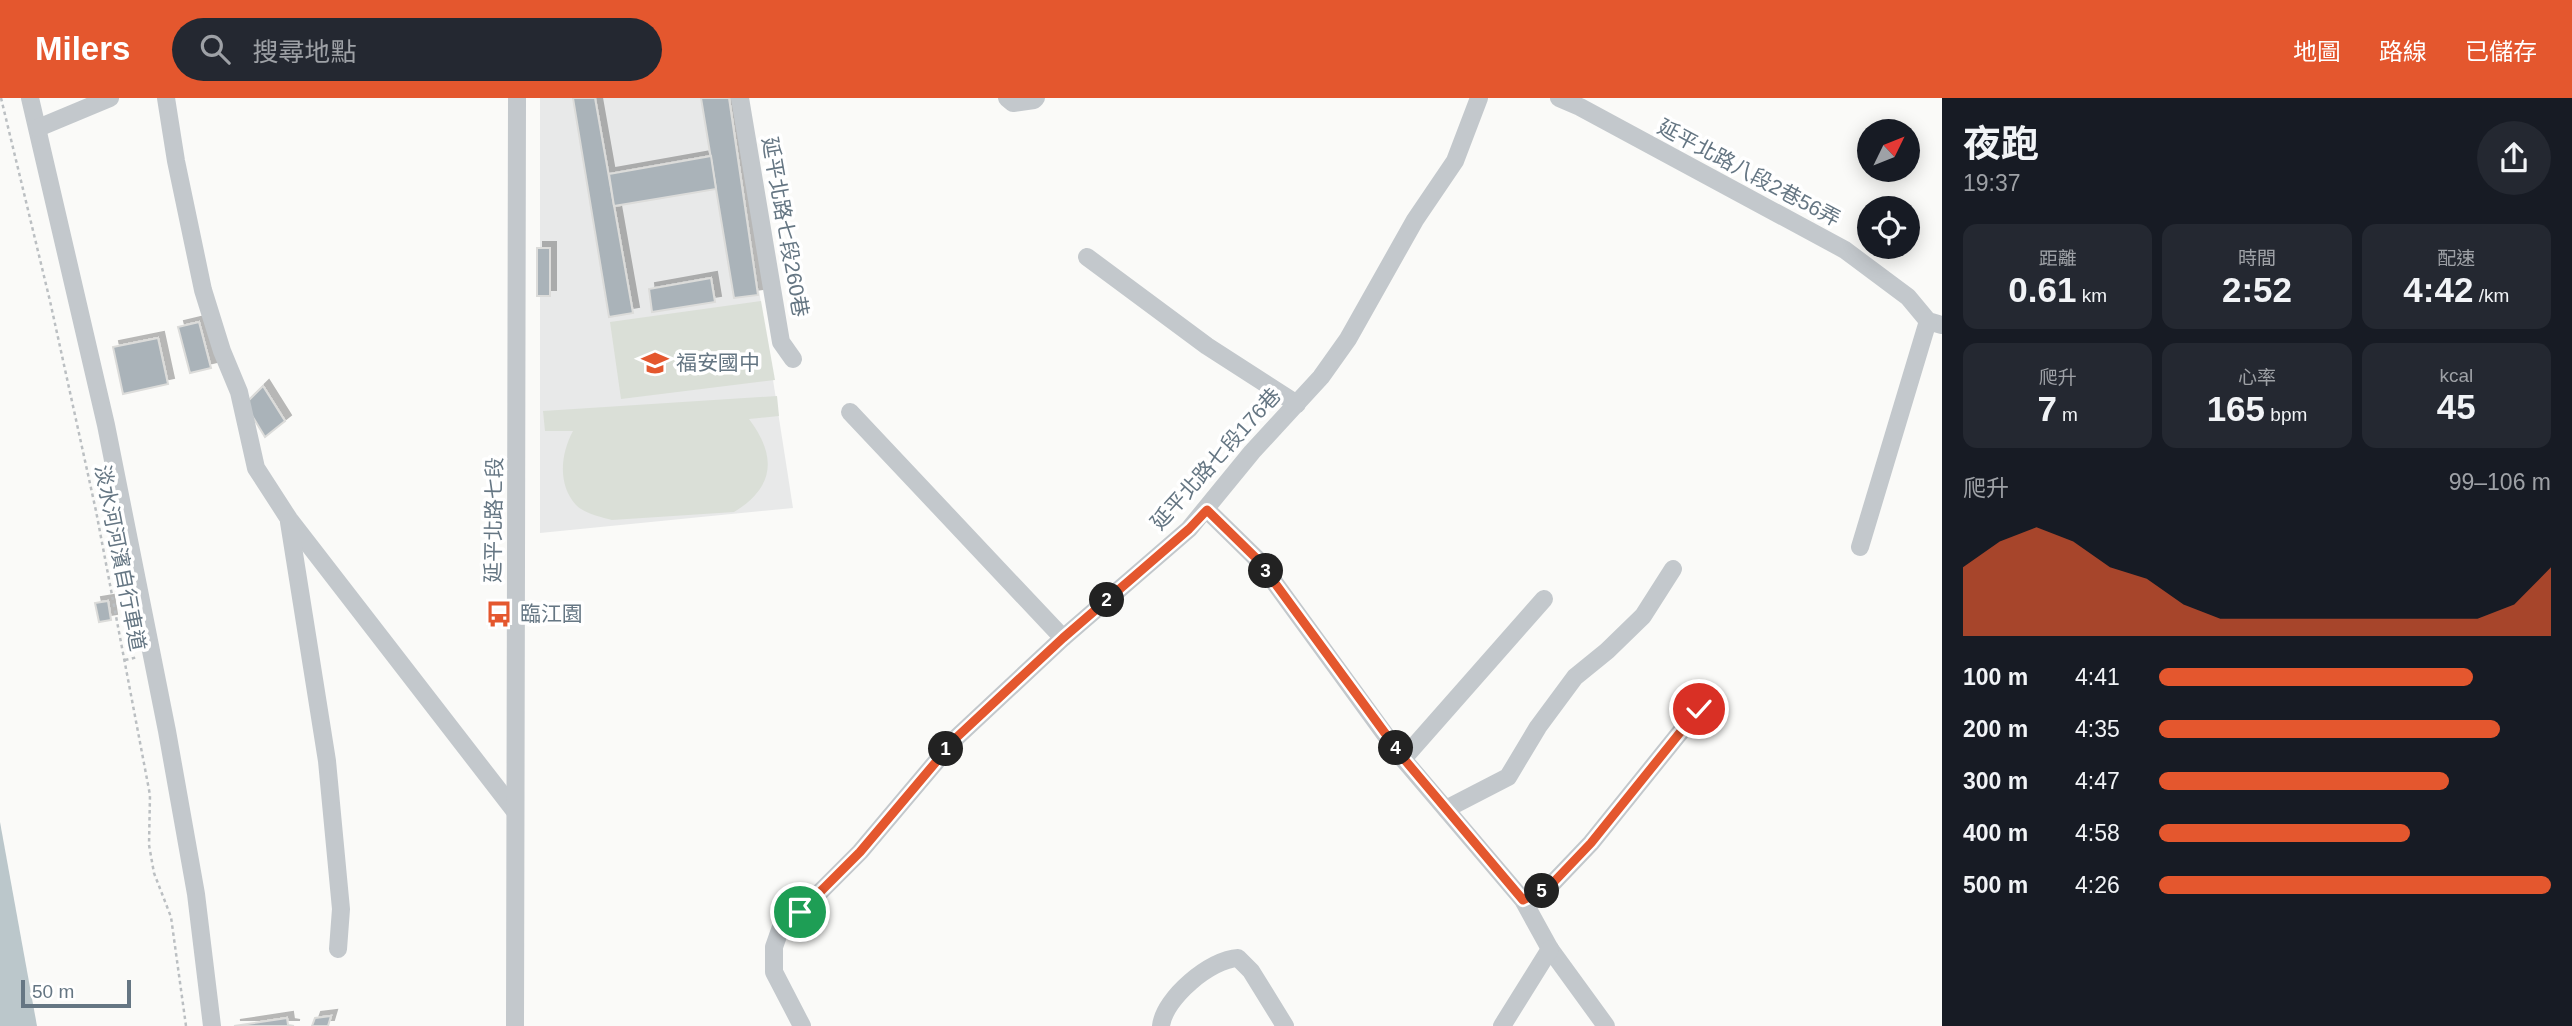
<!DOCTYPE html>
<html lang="zh-TW">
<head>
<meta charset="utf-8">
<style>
  body { margin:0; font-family:Arial,"Noto Sans TC",sans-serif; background:#242831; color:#f1f3f6; height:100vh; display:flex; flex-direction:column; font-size:26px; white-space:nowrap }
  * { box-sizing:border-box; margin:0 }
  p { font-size:23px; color:#9ea1a6 }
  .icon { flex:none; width:38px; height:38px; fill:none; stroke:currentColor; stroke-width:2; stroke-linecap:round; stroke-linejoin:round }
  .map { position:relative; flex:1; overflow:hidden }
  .panel { display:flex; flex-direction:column; background:#171b24; width:630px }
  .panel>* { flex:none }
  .needle { width:46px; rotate:47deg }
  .fabs { position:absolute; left:1857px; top:21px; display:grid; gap:14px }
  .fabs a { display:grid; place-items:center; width:63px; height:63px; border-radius:50%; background:#171b24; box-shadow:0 4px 18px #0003; font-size:35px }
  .scale { position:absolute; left:21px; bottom:18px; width:110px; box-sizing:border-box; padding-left:7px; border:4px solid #657683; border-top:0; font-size:19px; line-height:24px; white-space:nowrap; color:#657683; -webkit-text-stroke:5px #fff; paint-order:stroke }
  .pin { position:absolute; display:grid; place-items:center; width:60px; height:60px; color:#fff; margin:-30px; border:4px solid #fff; border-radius:50%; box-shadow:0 2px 7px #0007 }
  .km { position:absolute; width:35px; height:35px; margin:-18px; border-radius:50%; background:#222; color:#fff; font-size:19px; line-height:35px; text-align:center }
  .round { display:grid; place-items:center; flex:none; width:74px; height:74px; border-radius:37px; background:#242831 }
  .head { display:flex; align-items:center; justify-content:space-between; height:119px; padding:0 21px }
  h1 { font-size:38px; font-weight:700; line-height:52px }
  .figures { display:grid; grid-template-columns:repeat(3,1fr); gap:10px; height:119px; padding:7px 21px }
  .figures div { display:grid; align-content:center; border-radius:14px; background:#242831; text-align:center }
  .figures b { font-size:35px; font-weight:700 }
  .figures small { font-size:19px; font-weight:400 }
  .figures p { font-size:19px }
  .chart { height:196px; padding:14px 21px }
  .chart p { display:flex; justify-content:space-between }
  .chart svg { width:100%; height:126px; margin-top:7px; fill:#e4572e; opacity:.7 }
  ul { padding:0 21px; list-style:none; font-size:23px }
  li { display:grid; grid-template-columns:112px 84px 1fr; align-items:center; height:52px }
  li i { height:18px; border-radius:9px; background:#e4572e }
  header { display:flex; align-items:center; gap:42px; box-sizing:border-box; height:98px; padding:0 35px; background:#e4572e; color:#fff }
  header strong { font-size:33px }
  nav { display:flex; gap:38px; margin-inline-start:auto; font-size:24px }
  .search { width:490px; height:63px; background:#242831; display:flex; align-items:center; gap:18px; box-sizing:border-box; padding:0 24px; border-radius:38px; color:#9ea1a6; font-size:26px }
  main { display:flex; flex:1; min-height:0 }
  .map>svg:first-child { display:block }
  .built { fill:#e8e9e9 }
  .green { fill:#dadfd7 }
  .water { fill:#bbc7cb }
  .building { fill:#aab3b9; stroke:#dcdcda; stroke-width:2; filter:url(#shadow) }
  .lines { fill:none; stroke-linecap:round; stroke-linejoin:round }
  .path { stroke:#bbbfc2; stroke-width:2.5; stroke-dasharray:3.5 3.5; stroke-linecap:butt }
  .minor { stroke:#c3c8cc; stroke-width:18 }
  .route-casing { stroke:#fff; stroke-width:14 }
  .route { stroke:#e4572e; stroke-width:9 }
  .labels { text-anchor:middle; stroke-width:7; stroke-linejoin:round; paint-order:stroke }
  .street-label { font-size:21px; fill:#657683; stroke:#fff }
  .poi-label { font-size:21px; fill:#657683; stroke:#fff; text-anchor:start }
</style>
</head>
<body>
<header>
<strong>Milers</strong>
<div class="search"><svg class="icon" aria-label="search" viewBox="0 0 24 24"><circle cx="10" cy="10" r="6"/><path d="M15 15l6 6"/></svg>搜尋地點</div>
<nav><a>地圖</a><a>路線</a><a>已儲存</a></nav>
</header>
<main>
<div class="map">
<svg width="1942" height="928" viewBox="0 0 1942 928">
  <defs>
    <filter id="shadow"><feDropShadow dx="6" dy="-6" stdDeviation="0" flood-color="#0004"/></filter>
  </defs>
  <rect width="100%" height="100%" fill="#fafaf8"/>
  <polygon class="built" points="540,0 729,0 793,410 540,435"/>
  <g class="green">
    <polygon points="761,203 775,282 621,301 610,224"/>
    <path d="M 777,298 L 779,318 L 749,321 C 777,358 775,389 734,414 L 612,422 C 601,419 585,416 576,407 C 557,386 561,355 573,333 L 545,333 L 543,313 Z"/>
  </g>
  <polygon class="water" points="0,724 37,928 0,928"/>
  <g class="building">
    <polygon points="573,0 595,0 633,215 609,219"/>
    <polygon points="701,0 729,0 758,197 734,200"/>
    <polygon points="711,58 716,91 614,108 609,76"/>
    <rect x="537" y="150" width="13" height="48"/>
    <polygon points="711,180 715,204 652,214 649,191"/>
    <polygon points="199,224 211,270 190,275 178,229"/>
    <polygon points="158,240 168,286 123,296 113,249"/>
    <polygon points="263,288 285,323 265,339 245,306"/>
    <polygon points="108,503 111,522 99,524 95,505"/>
    <polygon points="331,918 328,928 312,928 315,920"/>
    <polygon points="287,920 288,927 294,928 234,928"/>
  </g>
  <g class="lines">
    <g class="path">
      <polyline points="1,0 50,203 96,413 150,697 149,747 154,775 171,819 186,928"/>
      <polyline points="125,562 138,559"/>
    </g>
    <g class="minor">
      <polyline points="30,0 106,327 167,633 196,796 212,928"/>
      <polyline points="166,0 176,63 203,192 222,253 239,294 256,370 289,421 514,712"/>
      <polyline points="740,0 781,244 793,261"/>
      <polyline points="1007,0 1013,5 1034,2 1036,0"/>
      <polyline points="1559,0 1580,9 1845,152 1908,199 1928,223 1942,227"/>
      <polyline points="38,30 110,0"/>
      <polyline points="1087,159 1207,248 1297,306"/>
      <polyline points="850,314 1063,540"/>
      <polyline points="1207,412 1258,462 1403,661 1523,802 1550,851 1606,928"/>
      <polyline points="289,424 327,663 341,811 338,851"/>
      <polyline points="1860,449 1928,223"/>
      <polyline points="1403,661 1544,501"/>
      <polyline points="1446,711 1508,679 1538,629 1575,579 1607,553 1643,518 1673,471"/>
      <polyline points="1523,802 1549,789 1591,745 1699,611"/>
      <polyline points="515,928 517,0"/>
      <polyline points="802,928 774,874 774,849 781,829 800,814 860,754 957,639 1063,540 1189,431 1252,354 1321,279 1348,241 1415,122 1455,63 1479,0"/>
      <path d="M 1161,928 C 1164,900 1211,861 1238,860 L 1251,873 L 1285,928"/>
      <polyline points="1502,928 1550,851"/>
    </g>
  </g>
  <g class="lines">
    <g class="route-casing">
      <polyline id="route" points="800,814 860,754 957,639 1063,540 1189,431 1207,412 1258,462 1404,661 1523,802 1549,789 1591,745 1699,611"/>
    </g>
    <use href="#route" class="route"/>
  </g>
  <defs>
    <g id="school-bare" transform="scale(2.1)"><path d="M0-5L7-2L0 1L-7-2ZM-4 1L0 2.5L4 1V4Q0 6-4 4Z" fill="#e4572e" stroke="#fff" stroke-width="2.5" paint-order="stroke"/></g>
    <g id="bus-bare" transform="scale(2.1)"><path d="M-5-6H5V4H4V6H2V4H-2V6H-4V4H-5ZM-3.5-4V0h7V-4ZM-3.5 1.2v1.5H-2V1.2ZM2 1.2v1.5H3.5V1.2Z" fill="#e4572e" stroke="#fff" stroke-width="2.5" paint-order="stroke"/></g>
  </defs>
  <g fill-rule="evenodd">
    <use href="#school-bare" x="655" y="265"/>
    <use href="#bus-bare" x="499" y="516"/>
  </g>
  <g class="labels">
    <g class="street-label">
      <text transform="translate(1749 75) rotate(28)" y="7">延平北路八段2巷56弄</text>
      <text transform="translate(785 129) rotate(80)" y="7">延平北路七段260巷</text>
      <text transform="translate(1216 361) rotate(-48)" y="7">延平北路七段176巷</text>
      <text transform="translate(494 422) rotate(-89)" y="7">延平北路七段</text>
      <text transform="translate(120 460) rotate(79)" y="7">淡水河河濱自行車道</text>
    </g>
    <g class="poi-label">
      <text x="676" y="272">福安國中</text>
      <text x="520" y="523">臨江園</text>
    </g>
  </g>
</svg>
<div class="fabs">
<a><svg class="needle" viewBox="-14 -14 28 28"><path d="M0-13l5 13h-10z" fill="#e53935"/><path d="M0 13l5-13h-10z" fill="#9ea1a6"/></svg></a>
<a><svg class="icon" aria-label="locate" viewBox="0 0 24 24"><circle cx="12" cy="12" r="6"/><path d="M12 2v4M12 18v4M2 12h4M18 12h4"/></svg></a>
</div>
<div class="scale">50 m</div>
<div class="pin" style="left:800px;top:814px;background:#1e9e55"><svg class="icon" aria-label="arrive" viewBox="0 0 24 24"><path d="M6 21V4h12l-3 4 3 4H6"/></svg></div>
<div class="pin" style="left:1699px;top:611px;background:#d93025"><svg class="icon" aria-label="check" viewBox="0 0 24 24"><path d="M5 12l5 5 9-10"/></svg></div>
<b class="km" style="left:946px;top:651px">1</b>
<b class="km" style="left:1107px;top:502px">2</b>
<b class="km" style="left:1266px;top:473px">3</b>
<b class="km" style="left:1396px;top:650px">4</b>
<b class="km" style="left:1542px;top:793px">5</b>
</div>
<section class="panel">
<div class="head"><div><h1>夜跑</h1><p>19:37</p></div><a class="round"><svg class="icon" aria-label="share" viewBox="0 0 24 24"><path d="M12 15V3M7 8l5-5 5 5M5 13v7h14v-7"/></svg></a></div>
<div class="figures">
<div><p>距離</p><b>0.61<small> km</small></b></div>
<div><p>時間</p><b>2:52</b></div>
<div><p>配速</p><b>4:42<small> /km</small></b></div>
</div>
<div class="figures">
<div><p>爬升</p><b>7<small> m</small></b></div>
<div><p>心率</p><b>165<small> bpm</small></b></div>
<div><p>kcal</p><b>45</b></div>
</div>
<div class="chart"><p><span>爬升</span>99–106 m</p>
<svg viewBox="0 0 160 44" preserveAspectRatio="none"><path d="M0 44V20L10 11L20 6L30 11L40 20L50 24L60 33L70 38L80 38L90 38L100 38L110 38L120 38L130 38L140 38L150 33L160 20V44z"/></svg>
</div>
<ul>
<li><b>100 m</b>4:41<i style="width:80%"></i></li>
<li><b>200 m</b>4:35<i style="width:87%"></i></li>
<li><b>300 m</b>4:47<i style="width:74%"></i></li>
<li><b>400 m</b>4:58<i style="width:64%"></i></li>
<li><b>500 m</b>4:26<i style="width:100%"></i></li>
</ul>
</section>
</main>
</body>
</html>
